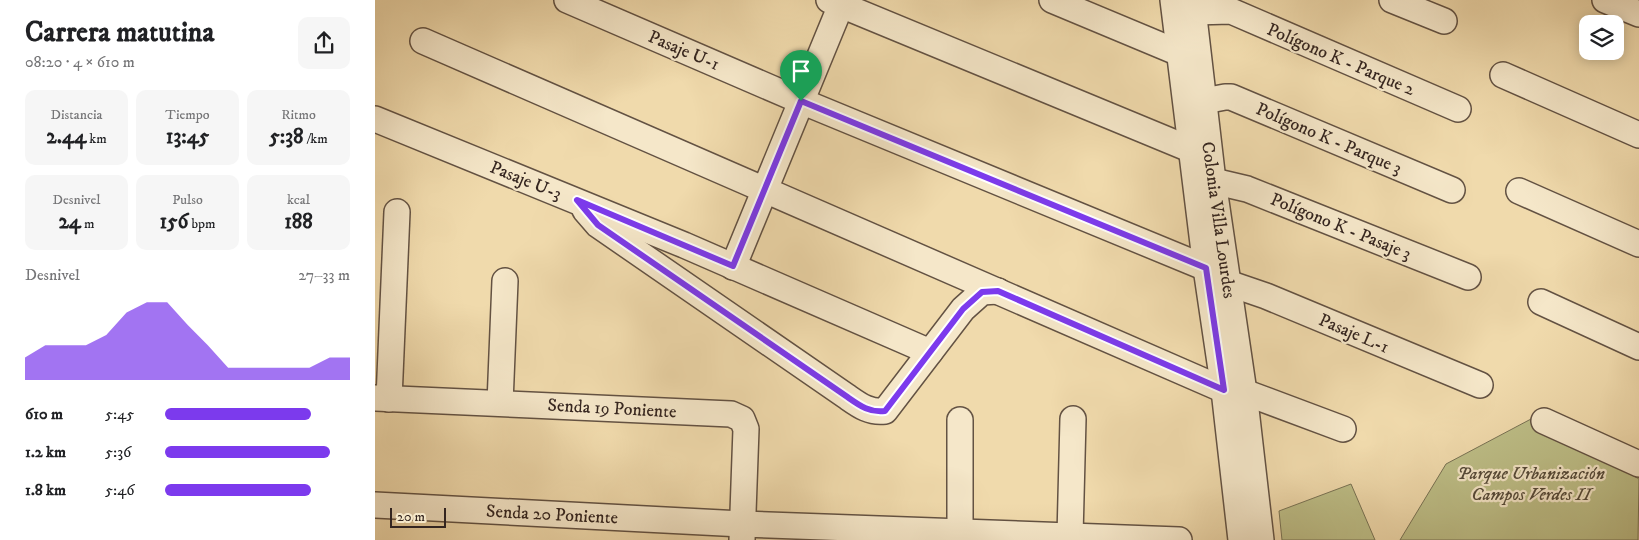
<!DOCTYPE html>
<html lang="es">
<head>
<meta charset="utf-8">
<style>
  body { margin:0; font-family:"IM FELL DW Pica",serif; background:#f6f6f6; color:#202124; height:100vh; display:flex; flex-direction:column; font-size:19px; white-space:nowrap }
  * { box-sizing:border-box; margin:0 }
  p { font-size:16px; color:#757577 }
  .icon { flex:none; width:28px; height:28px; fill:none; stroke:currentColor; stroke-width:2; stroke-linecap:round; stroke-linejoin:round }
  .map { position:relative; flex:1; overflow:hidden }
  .drawer { display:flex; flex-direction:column; background:#fff; width:375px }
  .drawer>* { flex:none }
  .buttons { position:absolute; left:1204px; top:15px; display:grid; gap:10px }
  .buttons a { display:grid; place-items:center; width:45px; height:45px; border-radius:10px; background:#fff; box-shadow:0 2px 12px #0003; font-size:25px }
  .scale { position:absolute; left:15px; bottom:12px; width:56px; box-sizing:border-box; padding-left:5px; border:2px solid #342520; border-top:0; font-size:14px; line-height:18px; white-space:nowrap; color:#342520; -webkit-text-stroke:4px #f5e7c9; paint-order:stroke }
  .pin { position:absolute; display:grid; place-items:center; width:42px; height:42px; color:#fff; margin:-51px -21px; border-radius:50% 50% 50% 0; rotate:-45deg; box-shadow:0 0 5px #0007 }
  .pin .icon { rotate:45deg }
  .round { display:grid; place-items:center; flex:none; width:52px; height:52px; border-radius:10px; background:#f6f6f6 }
  .headline { display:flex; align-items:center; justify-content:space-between; height:85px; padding:0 25px }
  h1 { font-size:28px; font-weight:800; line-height:38px }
  .figures { display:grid; grid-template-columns:repeat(3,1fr); gap:8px; height:85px; padding:5px 25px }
  .figures div { display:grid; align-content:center; border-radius:10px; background:#f6f6f6; text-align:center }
  .figures b { font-size:21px; font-weight:800 }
  .figures small { font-size:14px; font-weight:400 }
  .figures p { font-size:14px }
  .chart { height:140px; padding:10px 25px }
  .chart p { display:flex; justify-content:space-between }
  .chart svg { width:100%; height:90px; margin-top:5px; fill:#7c3aed; opacity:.7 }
  ul { padding:0 25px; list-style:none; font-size:16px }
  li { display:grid; grid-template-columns:80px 60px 1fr; align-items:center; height:38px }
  li i { height:12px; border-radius:6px; background:#7c3aed }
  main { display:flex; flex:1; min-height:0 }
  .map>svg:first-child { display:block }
  .green { fill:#bdbe87; stroke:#787254 }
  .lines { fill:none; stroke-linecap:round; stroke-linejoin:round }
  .minor-casing { stroke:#635243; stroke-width:28 }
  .minor { stroke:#f5e7c9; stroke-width:25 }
  .route-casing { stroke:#fff; stroke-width:10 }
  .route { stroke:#7c3aed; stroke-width:6 }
  .labels { text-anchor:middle; stroke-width:4.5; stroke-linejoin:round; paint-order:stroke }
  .street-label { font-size:18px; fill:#342520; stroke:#f5e7c9 }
  .park-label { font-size:18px; font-style:italic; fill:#564b3a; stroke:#f5e7c9 }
</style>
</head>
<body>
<main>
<section class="drawer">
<div class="headline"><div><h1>Carrera matutina</h1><p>08:20 · 4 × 610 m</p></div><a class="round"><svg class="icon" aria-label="share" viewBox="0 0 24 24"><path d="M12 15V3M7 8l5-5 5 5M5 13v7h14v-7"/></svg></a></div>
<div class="figures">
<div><p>Distancia</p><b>2.44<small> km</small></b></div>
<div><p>Tiempo</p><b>13:45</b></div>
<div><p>Ritmo</p><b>5:38<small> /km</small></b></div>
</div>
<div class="figures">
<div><p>Desnivel</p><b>24<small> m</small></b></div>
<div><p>Pulso</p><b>156<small> bpm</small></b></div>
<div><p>kcal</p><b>188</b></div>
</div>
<div class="chart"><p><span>Desnivel</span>27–33 m</p>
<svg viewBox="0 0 160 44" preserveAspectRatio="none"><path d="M0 44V33L10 27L20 27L30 27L40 22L50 11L60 6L70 6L80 17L90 27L100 38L110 38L120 38L130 38L140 38L150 33L160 33V44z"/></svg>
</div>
<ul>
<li><b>610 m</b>5:45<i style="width:79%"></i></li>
<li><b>1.2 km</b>5:36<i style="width:89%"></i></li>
<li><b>1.8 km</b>5:46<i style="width:79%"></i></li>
</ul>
</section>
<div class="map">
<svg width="1264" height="540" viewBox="0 0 1264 540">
  <rect width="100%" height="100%" fill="#f0daac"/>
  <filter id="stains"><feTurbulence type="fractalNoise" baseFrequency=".004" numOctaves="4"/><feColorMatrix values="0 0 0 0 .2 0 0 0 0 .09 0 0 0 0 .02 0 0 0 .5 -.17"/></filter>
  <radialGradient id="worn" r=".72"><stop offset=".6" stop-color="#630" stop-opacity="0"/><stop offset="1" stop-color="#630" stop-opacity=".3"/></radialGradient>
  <g class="green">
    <polygon points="1156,419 1264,479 1263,540 1025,540 1071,464"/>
    <polygon points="976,484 1000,540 907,540 904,511"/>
  </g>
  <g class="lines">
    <g class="minor-casing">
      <g id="minor">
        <polyline points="192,0 426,101 831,268"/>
        <polyline points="454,0 817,150"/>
        <polyline points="677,0 804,53"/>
        <polyline points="798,0 831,268 849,390 866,540"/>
        <polyline points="817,0 838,181 869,392 886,540"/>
        <polyline points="1017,0 1069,21"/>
        <polyline points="1230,0 1264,14"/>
        <polyline points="818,12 856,11 1083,109"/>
        <polyline points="48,41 849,390"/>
        <polyline points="1128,75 1264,135"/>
        <polyline points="829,101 850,97 856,97 1077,190"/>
        <polyline points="0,119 309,245 555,352"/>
        <polyline points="838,181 872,189 1093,277"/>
        <polyline points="1144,191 1264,244"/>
        <path d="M 210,210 L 223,225 L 471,396 C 484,405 494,413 510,411 L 588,309 L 607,292 L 623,291"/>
        <polyline points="358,267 466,5"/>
        <polyline points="853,283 891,296 1105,385"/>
        <polyline points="1166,302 1264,347"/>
        <polyline points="869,392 968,429"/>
        <polyline points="0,398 356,414 367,419 371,429 367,540"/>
        <polyline points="14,399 22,212"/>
        <polyline points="125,403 130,281"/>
        <polyline points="585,420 585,532"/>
        <polyline points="1169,421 1264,464"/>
        <polyline points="0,505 367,524 804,540"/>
        <polyline points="695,536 698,419"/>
      </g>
    </g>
    <use href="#minor" class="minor"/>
  </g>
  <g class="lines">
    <g class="route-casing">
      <path id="route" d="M 426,101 L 831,268 L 849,390 L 623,291 L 607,292 L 588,309 L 510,411 C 494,413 484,405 471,396 L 223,225 L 202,200 L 358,266 Z"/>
    </g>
    <use href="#route" class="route"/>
  </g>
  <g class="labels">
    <g class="street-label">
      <text transform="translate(309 50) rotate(23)" y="6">Pasaje U-1</text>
      <text transform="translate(966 59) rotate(23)" y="6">Polígono K - Parque 2</text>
      <text transform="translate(954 138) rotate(23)" y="6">Polígono K - Parque 3</text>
      <text transform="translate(151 180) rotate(22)" y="6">Pasaje U-3</text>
      <text transform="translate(844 220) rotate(82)" y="6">Colonia Villa Lourdes</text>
      <text transform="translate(966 226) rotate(22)" y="6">Polígono K - Pasaje 3</text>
      <text transform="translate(979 333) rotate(23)" y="6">Pasaje L-1</text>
      <text transform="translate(237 408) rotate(3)" y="6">Senda 19 Poniente</text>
      <text transform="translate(177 514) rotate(3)" y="6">Senda 20 Poniente</text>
    </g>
    <g class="park-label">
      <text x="1156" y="479">Parque Urbanización<tspan x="1156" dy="21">Campos Verdes II</tspan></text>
    </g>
  </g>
  <rect width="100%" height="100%" filter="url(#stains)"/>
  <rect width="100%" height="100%" fill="url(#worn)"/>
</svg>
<div class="buttons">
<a><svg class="icon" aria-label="layers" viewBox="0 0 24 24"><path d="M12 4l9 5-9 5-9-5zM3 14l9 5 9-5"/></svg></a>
</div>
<div class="scale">20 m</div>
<div class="pin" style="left:426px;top:101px;background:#1e9e55"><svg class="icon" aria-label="arrive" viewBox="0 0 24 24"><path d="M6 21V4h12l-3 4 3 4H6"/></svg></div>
</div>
</main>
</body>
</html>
